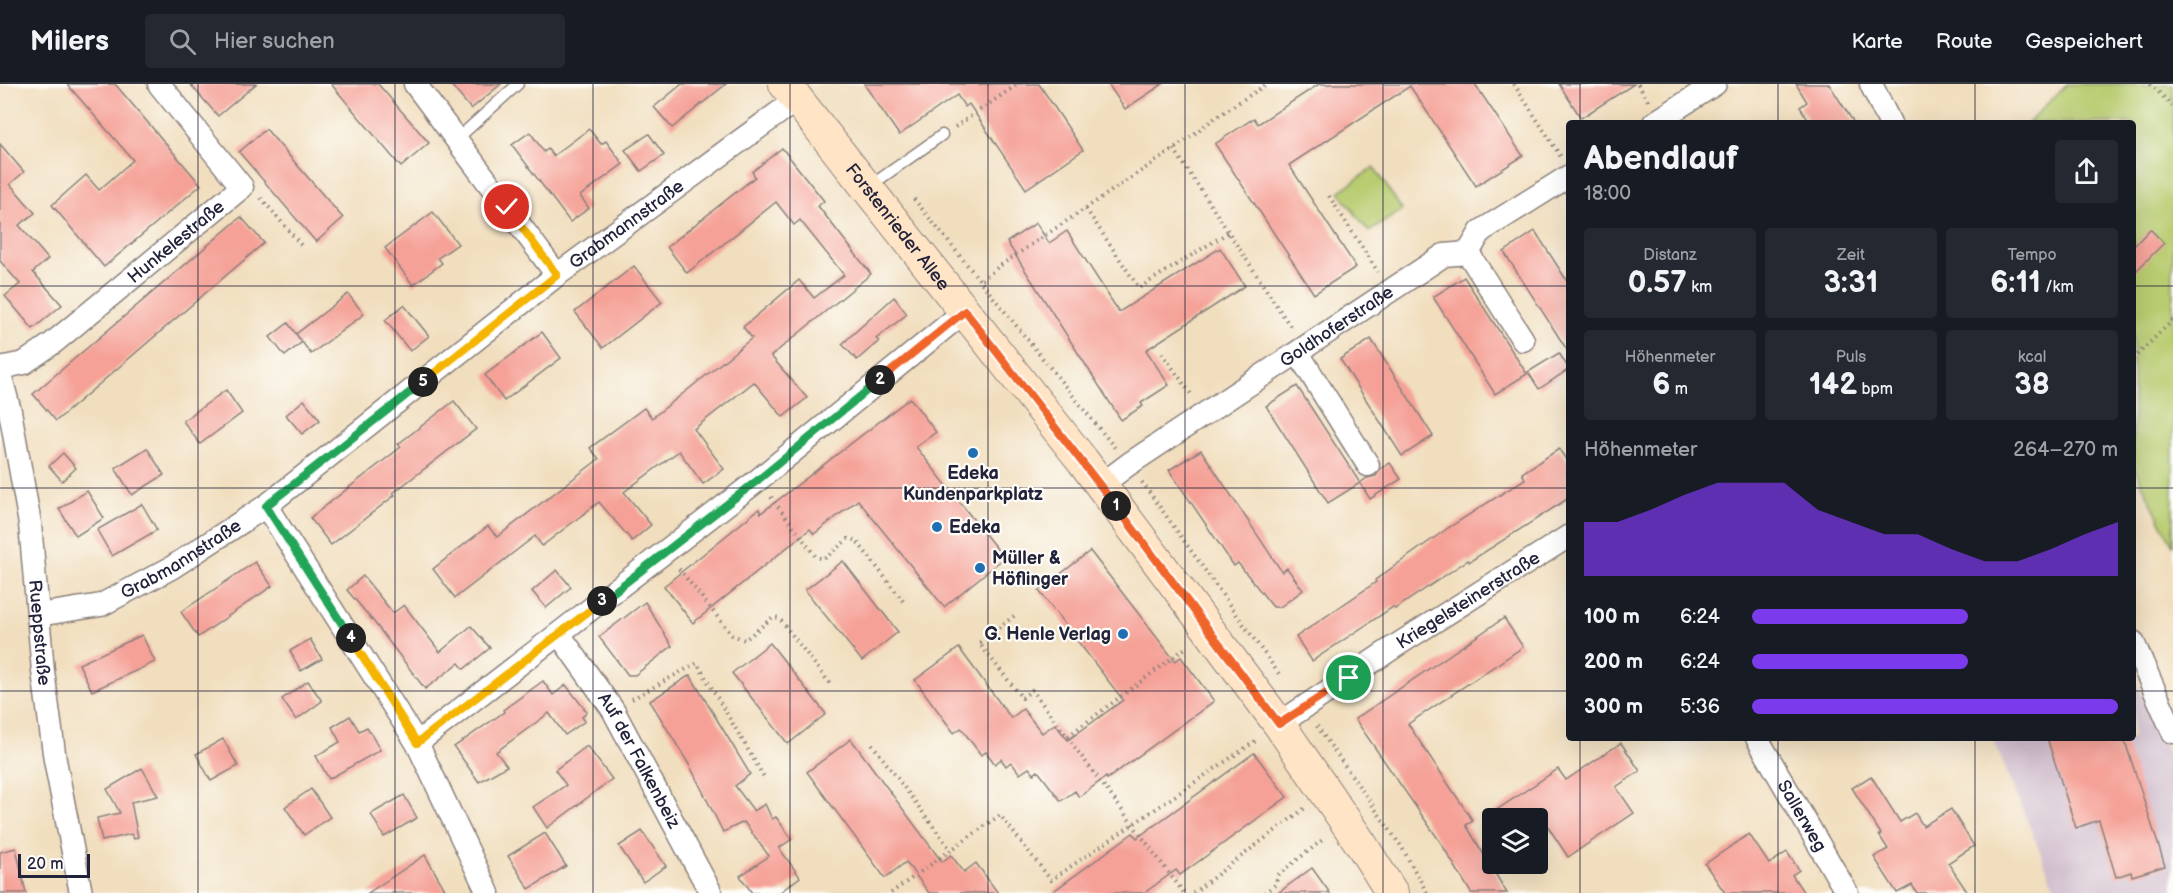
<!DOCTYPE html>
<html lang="de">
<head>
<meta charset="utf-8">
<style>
  body { margin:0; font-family:"Balsamiq Sans",sans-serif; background:#242831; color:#f1f3f6; height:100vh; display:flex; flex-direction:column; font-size:22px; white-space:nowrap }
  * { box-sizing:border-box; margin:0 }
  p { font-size:20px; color:#9ea1a6 }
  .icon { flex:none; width:33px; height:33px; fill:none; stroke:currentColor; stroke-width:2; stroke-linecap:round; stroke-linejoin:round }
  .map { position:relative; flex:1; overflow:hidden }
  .side { position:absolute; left:1566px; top:36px; width:570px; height:621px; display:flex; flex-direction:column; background:#171b24; border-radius:6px; box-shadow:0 6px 24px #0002 }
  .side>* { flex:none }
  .tools { position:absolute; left:1482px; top:724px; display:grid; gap:12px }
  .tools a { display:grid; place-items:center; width:66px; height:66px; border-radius:6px; background:#171b24; box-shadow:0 6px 24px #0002; font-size:30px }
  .scale { position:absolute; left:18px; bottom:15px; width:72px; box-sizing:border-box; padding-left:6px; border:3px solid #22223b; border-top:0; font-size:16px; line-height:21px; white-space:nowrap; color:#22223b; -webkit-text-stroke:4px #fdfcf7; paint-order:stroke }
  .pin { position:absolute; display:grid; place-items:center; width:51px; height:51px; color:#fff; margin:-26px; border:3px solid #fff; border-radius:50%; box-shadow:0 2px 6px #0007 }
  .km { position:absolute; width:30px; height:30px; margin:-15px; border-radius:50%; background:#222; color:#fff; font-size:16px; line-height:30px; text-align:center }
  .round { display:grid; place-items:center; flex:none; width:63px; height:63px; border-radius:6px; background:#242831 }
  .headline { display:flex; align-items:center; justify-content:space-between; height:102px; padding:0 18px }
  h1 { font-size:33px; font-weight:600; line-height:45px }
  .stats { display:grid; grid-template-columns:repeat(3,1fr); gap:9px; height:102px; padding:6px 18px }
  .stats div { display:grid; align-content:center; border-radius:6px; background:#242831; text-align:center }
  .stats b { font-size:30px; font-weight:600 }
  .stats small { font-size:16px; font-weight:400 }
  .stats p { font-size:16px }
  .chart { height:168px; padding:12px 18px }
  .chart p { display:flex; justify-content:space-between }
  .chart svg { width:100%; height:108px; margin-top:6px; fill:#7c3aed; opacity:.7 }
  ul { padding:0 18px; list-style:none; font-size:20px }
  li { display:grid; grid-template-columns:96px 72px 1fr; align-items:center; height:45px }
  li i { height:15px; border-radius:8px; background:#7c3aed }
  header { display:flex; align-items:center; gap:36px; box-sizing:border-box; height:84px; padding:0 30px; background:#171b24; border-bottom:2px solid #363941 }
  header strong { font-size:28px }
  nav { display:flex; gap:33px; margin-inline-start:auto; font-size:21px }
  .search { width:420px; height:54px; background:#242831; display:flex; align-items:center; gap:15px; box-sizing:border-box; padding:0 21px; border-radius:6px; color:#9ea1a6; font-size:22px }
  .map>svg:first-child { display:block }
  .industrial { fill:#d0bdcd }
  .green { fill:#b8cc6f; stroke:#6d7755; stroke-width:1.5 }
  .building { fill:#f5a197 }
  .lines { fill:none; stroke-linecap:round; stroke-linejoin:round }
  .lane-casing { stroke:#8a807c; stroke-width:13 }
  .street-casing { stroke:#8a807c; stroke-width:25 }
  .secondary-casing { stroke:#8a807c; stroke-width:34 }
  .path { stroke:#8a807c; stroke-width:4; stroke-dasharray:1.5 4.5; stroke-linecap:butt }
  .lane { stroke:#fff; stroke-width:10 }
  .street { stroke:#fff; stroke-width:22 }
  .secondary { stroke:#ffe4c6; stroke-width:32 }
  .split-1-casing { stroke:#fff; stroke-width:12 }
  .split-2-casing { stroke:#fff; stroke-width:12 }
  .split-3-casing { stroke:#fff; stroke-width:12 }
  .split-4-casing { stroke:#fff; stroke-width:12 }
  .split-5-casing { stroke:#fff; stroke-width:12 }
  .split-6-casing { stroke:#fff; stroke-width:12 }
  .split-1 { stroke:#f0652b; stroke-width:8 }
  .split-2 { stroke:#f0652b; stroke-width:8 }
  .split-3 { stroke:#22a559; stroke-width:8 }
  .split-4 { stroke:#f5b400; stroke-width:8 }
  .split-5 { stroke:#22a559; stroke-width:8 }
  .split-6 { stroke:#f5b400; stroke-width:8 }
  .grid { fill:none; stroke:#22223b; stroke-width:1.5; stroke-opacity:0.55 }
  .poi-dot { fill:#1f6fb2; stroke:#fdfcf7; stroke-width:2 }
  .labels { text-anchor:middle; stroke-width:4.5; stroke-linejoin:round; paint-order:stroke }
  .street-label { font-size:18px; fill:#22223b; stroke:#fdfcf7 }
  .poi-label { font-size:18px; font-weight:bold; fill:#22223b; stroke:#fdfcf7; text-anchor:start }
</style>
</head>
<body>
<header>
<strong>Milers</strong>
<div class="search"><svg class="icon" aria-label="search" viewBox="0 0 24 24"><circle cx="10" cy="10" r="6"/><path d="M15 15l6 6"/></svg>Hier suchen</div>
<nav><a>Karte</a><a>Route</a><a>Gespeichert</a></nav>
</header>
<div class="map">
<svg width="2173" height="809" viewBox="0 0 2173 809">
  <rect width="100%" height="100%" fill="#fdfcf7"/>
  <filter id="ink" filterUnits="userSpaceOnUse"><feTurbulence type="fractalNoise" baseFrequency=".0167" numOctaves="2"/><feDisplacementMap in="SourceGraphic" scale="12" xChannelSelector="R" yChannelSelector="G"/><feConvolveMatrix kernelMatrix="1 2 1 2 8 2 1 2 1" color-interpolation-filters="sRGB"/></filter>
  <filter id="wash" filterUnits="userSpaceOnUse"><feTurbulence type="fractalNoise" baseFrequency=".008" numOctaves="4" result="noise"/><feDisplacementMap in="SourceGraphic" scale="24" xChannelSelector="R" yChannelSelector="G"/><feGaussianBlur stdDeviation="1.35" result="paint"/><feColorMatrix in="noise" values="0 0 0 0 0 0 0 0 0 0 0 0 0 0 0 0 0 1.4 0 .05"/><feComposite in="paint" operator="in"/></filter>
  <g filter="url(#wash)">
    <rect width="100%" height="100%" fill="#f1debe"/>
    <polygon class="industrial" points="2133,591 2173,681 2173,809 2057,809 1993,654 2133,654"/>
    <g class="green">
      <polygon points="2067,0 2173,0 2173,462 2133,382 2133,39 2028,39"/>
      <polygon points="1374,83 1402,126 1369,148 1339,108"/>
    </g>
    <g id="blocks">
      <g class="building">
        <polygon points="67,0 115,0 201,101 104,183 52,121 86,91 99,106 133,76"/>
        <polygon points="190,0 256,0 218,32"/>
        <polygon points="331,0 378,0 429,59 401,83"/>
        <polygon points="450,0 501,0 471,25"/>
        <polygon points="682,0 726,0 672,44 654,23"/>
        <polygon points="864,0 1039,0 1083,66 1026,105 969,20 965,23 957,11 899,51"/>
        <polygon points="1108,0 1163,0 1125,25"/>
        <polygon points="1319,0 1475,0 1523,72 1476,102 1410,2 1289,81 1356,183 1314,210 1215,60 1254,34 1258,40"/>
        <polygon points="1559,0 1634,0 1581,34"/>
        <polygon points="1796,0 1829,0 1854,39 1810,39 1800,23 1807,18"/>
        <polygon points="266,45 343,134 316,158 239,68"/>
        <polygon points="589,45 601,60 606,57 623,80 580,112 589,124 570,138 512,61 530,48 544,68 548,65 553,72"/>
        <polygon points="649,50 664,71 641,87 625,66"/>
        <polygon points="0,60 24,88 10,100 35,129 19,141 48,175 33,188 62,221 33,245 5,212 20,200 0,177"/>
        <polygon points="782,64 824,117 818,122 871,190 771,272 807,314 783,333 754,298 694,345 724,385 703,400 679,367 624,408 651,441 632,457 599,418 542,462 535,452 455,514 433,485 488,442 497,453 599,375 590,364 644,324 652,334 704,293 752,254 743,243 799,196 814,214 844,191 800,136 794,141 776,118 687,189 667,163 755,93 752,88"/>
        <polygon points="433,128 458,160 438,174 442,179 413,201 385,164"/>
        <polygon points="241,133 264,159 56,337 33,310"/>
        <polygon points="1036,139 1049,159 1067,147 1119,228 1220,164 1245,202 1146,266 1169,301 1141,319 1143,322 1121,336 1007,158"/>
        <polygon points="2150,145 2164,159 2133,190 2133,163"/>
        <polygon points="1535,147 1569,200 1569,269 1504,168"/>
        <polygon points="634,182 662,218 603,264 575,228"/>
        <polygon points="1464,193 1527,290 1495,310 1433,213"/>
        <polygon points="348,210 364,230 311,270 296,250"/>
        <polygon points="894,213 907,230 876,255 879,257 857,276 842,260"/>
        <polygon points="404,221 429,252 410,267 385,236"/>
        <polygon points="288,239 302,258 285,272 270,253"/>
        <polygon points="542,248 561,274 504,317 485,291"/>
        <polygon points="1371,255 1433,352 1402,372 1340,275"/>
        <polygon points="1559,269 1569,285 1539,305 1528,288"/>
        <polygon points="1297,302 1360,399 1328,419 1266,322"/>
        <polygon points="226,306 242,329 200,360 183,337"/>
        <polygon points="910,314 936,348 916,363 1004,474 944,523 858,416 814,450 810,445 693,539 664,502 759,425 761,429"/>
        <polygon points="304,316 320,336 302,350 286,331"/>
        <polygon points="454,317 476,345 393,409 395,411 331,461 310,434 401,363 398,360"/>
        <polygon points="147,364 164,391 132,411 115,384"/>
        <polygon points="1559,365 1569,380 1569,414 1469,478 1468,476 1395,525 1393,523 1312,577 1296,553 1376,498 1375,496 1448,444 1525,395 1522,389"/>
        <polygon points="1201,366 1282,488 1287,484 1303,506 1280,523 1273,523 1238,479 1234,482 1169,386"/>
        <polygon points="63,369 76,384 62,397 49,382"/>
        <polygon points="1390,379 1401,395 1370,415 1360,399 1367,394 1376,392 1380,385"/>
        <polygon points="87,407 104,434 76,452 59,425"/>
        <polygon points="142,420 157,446 112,472 97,446"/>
        <polygon points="1090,467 1175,577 1181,573 1214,617 1107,695 1106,693 1079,713 1075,707 1061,717 1038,687 1034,690 1029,684 1020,690 1011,678 1006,682 1001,675 995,680 986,668 981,671 961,644 954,649 915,596 959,564 1011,634 1023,625 1042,649 1055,640 1068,656 1123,616 1039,507"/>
        <polygon points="843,477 898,548 862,577 805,506"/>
        <polygon points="255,478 272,502 198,553 181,528"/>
        <polygon points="557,486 571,503 546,524 532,507"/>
        <polygon points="363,492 393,529 404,521 440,568 471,542 490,564 464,585 459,579 425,605 374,538 347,506"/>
        <polygon points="645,518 672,562 635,591 628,591 599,553"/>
        <polygon points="1504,534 1523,563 1408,640 1473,737 1466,741 1507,809 1471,809 1441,759 1355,635"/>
        <polygon points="142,551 155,578 92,607 79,580"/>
        <polygon points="310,555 322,575 301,587 290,567"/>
        <polygon points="770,559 826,630 788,660 732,589"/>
        <polygon points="690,591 750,690 735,702 754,727 765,720 772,735 776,733 792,755 779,764 800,793 779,809 752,809 740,792 769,772 744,738 723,748 690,682 650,617"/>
        <polygon points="308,597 322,617 296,636 282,615"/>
        <polygon points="543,597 553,611 566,601 587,628 582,633 585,637 565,651 549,629 496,668 507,682 479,698 454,663 504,628 503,626"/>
        <polygon points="350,632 359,647 367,643 380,666 329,695 316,672 340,658 332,643"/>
        <polygon points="2047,654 2124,654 2165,782 2132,792 2131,788 2116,793 2099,736 2076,744"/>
        <polygon points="223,655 238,682 211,697 196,670"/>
        <polygon points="851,655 942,778 951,771 964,788 976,779 998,809 929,809 906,778 885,794 807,688"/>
        <polygon points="1621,659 1640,687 1616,703 1634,729 1568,773 1543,735 1483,735 1558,685 1566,696"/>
        <polygon points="587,662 612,695 547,744 533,723 566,701 555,686"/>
        <polygon points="1254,669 1287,713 1180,791 1176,786 1144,809 1051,809 1133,749 1137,754"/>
        <polygon points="142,684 158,712 131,718 138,753 134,755 131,750 102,757 97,734 120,729 107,705"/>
        <polygon points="1871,692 1900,738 1915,729 1923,742 1951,725 1974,762 1948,779 1968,809 1917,809 1912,801 1897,809 1874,773 1888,765 1879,751 1881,750 1852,704"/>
        <polygon points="311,705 330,733 304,751 285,723"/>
        <polygon points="404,711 417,734 384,753 371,730"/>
        <polygon points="642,747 666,782 643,798 619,762"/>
        <polygon points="545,749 566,782 529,805 508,772"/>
        <polygon points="1749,750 1769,780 1787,768 1799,786 1792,791 1804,809 1725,809 1705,780"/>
        <polygon points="16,764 26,809 0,809 0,768"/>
        <polygon points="425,771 447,809 368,809"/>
        <polygon points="1312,784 1330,809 1278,809"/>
      </g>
    </g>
  </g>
  <g filter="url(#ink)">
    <use href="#blocks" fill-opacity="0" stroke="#8a807c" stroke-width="1.5"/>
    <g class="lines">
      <g class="lane-casing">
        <g id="lane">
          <polyline points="457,55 518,0"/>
          <polyline points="870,102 942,51"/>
        </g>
      </g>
      <g class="street-casing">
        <g id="street">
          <polyline points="415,0 557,191"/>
          <polyline points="1871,0 1890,39"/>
          <polyline points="1654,39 1715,0"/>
          <polyline points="1468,169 1523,256"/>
          <polyline points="1298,269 1368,381"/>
          <path id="s1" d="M 0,284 L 24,279 L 53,259 L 242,103 L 159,0"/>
          <path id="s2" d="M 0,290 L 10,327 L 30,440 L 43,587 L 55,676 L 81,809"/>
          <path id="s3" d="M 1101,401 L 1129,380 L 1444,171 L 1468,169 L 1481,147 L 1569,92"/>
          <polyline points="266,422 417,659 488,809"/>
          <path id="s4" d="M 38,531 L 101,521 L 171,484 L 266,422 L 557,191 L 796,16"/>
          <path id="s5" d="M 559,550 L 613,626 L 711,809"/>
          <polyline points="2133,558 2173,648"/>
          <path id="s6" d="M 1279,640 L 1394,563 L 1569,452"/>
          <path id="s7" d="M 1757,654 L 1847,809"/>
          <polyline points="417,659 758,396 965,227"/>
        </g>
      </g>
      <g class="secondary-casing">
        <g id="secondary">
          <path id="s8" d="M 785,0 L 1083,377 L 1279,640 L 1361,760 L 1392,809"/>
        </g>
      </g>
      <g class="path">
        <polyline points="1514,0 1561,73"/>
        <polyline points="1638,0 1648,17"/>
        <polyline points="2150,0 2173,22"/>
        <polyline points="955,43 1018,0"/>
        <polyline points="1174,65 1292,245"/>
        <polyline points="1329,112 1378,188"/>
        <polyline points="261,114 301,161"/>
        <polyline points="914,115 1115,364"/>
        <polyline points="1086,125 1139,204 1229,148"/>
        <polyline points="982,196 998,183 1174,65 1216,33 1267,0"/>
        <polyline points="1162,269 1193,313"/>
        <polyline points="2133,275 2173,236"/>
        <polyline points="1142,398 1279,590"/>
        <polyline points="771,413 816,473 824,475 848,455 856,456 903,517"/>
        <polyline points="679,485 732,551 745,556 773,533 779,534 831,601"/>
        <polyline points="1014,532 979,559 1022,614 1032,606 1184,809"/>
        <polyline points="632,615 697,579 764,693"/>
        <polyline points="1317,642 1401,762 1427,809"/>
        <polyline points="1068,652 1187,563"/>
        <polyline points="872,660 950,765"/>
        <polyline points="891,809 1000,731 1051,796 1257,656"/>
        <polyline points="1193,809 1305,724"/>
        <polyline points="1264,809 1275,801 1279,790 1325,754"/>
      </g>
      <use href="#lane" class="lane"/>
      <use href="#street" class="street"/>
      <use href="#secondary" class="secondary"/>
    </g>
  </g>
  <g class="lines" filter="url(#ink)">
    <g class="split-1-casing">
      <polyline id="split-1" points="1116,422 1279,640 1349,594"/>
    </g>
    <g class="split-2-casing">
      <polyline id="split-2" points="880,296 965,227 1116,422"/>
    </g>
    <g class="split-3-casing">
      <polyline id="split-3" points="602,517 758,396 880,296"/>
    </g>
    <g class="split-4-casing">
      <polyline id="split-4" points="351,554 417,659 602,517"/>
    </g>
    <g class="split-5-casing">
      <polyline id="split-5" points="351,554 266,422 423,298"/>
    </g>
    <g class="split-6-casing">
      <polyline id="split-6" points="423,298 557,191 507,123"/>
    </g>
    <use href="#split-1" class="split-1"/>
    <use href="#split-2" class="split-2"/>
    <use href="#split-3" class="split-3"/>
    <use href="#split-4" class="split-4"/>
    <use href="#split-5" class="split-5"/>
    <use href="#split-6" class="split-6"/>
  </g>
  <path class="grid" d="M 198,0 L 198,809M 395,0 L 395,809M 593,0 L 593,809M 790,0 L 790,809M 988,0 L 988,809M 1185,0 L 1185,809M 1383,0 L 1383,809M 1580,0 L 1580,39M 1778,0 L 1778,39M 1975,0 L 1975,39M 0,202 L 1569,202M 2133,202 L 2173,202M 0,404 L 1569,404M 2133,404 L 2173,404M 0,607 L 1569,607M 2133,607 L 2173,607M 1580,654 L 1580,809M 1778,654 L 1778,809M 1975,654 L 1975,809"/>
  <g class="poi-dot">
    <circle cx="973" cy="369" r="6"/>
    <circle cx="937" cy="443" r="6"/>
    <circle cx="980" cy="484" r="6"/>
    <circle cx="1123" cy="550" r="6"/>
  </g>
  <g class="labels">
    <g class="street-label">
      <text dy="6" stroke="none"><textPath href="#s4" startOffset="714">Grabmannstraße</textPath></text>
      <text dy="6" stroke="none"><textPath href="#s8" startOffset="182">Forstenrieder Allee</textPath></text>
      <text dy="6" stroke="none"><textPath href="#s1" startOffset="219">Hunkelestraße</textPath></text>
      <text dy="6" stroke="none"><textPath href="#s3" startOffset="284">Goldhoferstraße</textPath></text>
      <text dy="6" stroke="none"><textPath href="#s4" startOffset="156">Grabmannstraße</textPath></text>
      <text dy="6" stroke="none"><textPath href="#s6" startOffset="226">Kriegelsteinerstraße</textPath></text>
      <text dy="6" stroke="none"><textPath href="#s2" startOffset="262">Rueppstraße</textPath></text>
      <text dy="6" stroke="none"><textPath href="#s5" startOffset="150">Auf der Falkenbeiz</textPath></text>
      <text dy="6" stroke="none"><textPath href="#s7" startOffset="90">Sallerweg</textPath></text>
    </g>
    <g class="poi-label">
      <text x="973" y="395" text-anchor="middle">Edeka<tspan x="973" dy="21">Kundenparkplatz</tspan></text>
      <text x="949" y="449">Edeka</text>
      <text x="992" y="480">Müller &amp;<tspan x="992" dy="21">Höflinger</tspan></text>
      <text x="1111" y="556" text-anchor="end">G. Henle Verlag</text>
    </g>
  </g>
</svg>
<div class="tools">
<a><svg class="icon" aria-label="layers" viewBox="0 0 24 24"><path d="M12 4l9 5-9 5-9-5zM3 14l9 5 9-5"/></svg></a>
</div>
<div class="scale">20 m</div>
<div class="pin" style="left:1349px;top:594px;background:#1e9e55"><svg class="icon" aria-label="arrive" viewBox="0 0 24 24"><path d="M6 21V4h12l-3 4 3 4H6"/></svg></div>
<div class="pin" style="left:507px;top:123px;background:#d93025"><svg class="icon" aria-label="check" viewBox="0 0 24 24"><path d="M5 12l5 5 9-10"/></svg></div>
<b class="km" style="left:1116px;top:422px">1</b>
<b class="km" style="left:880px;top:296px">2</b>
<b class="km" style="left:602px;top:517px">3</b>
<b class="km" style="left:351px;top:554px">4</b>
<b class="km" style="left:423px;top:298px">5</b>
<section class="side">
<div class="headline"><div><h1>Abendlauf</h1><p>18:00</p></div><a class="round"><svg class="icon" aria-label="share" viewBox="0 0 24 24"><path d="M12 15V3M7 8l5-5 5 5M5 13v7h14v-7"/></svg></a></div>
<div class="stats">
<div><p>Distanz</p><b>0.57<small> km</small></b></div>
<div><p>Zeit</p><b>3:31</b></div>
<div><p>Tempo</p><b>6:11<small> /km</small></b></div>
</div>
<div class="stats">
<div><p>Höhenmeter</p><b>6<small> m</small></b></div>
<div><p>Puls</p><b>142<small> bpm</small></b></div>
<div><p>kcal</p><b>38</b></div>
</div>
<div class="chart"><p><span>Höhenmeter</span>264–270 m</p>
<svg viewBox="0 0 160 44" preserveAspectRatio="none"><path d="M0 44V22L10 22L20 17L30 11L40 6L50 6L60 6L70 17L80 22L90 27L100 27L110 33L120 38L130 38L140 33L150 27L160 22V44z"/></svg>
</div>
<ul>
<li><b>100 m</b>6:24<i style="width:59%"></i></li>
<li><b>200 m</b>6:24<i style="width:59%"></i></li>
<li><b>300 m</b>5:36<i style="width:100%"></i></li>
</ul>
</section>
</div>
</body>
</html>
